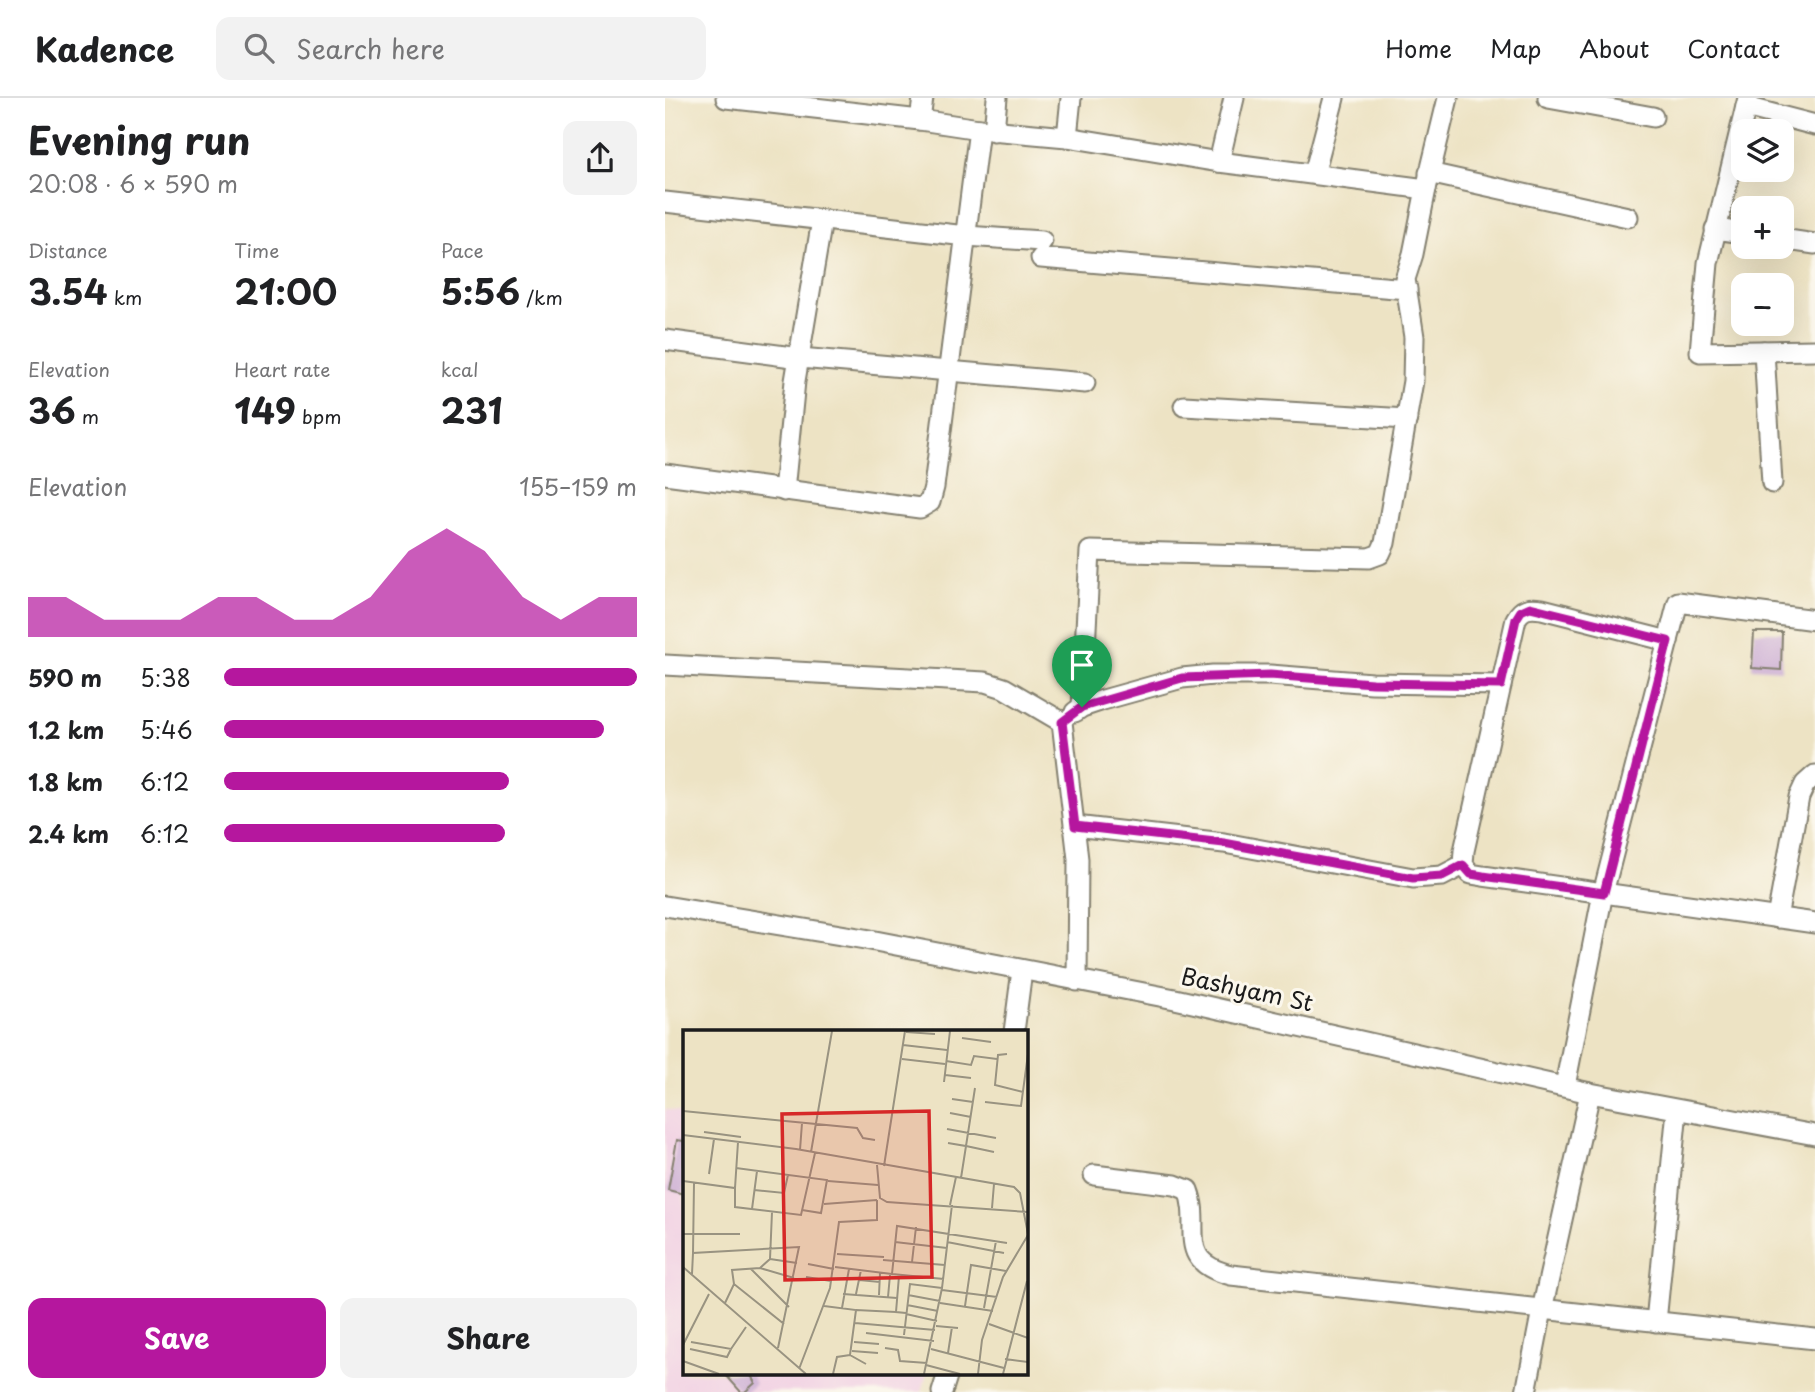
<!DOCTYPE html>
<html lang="en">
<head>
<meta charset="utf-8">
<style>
  body { margin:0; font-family:"Playpen Sans",sans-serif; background:#f2f2f2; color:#202124; height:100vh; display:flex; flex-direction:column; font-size:26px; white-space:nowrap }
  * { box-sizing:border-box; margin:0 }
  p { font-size:23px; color:#757577 }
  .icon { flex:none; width:38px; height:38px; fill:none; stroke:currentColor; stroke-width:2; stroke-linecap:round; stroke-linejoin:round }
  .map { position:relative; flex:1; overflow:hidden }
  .panel { display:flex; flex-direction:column; background:#fff; width:665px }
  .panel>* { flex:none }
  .controls { position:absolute; left:1066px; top:21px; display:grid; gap:14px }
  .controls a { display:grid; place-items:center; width:63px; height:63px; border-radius:14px; background:#fff; box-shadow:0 7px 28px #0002; font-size:35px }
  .pin { position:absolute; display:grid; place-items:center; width:60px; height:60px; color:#fff; margin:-72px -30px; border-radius:50% 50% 50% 0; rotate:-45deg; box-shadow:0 0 7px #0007 }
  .pin .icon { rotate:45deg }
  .round { display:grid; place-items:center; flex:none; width:74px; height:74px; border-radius:14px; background:#f2f2f2 }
  .overview { display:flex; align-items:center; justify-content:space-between; height:119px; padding:0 28px }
  h1 { font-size:38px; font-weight:700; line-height:52px }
  .figures { display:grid; grid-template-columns:repeat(3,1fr); gap:10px; height:119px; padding:7px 28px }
  .figures div { display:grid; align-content:center }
  .figures b { font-size:35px; font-weight:700 }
  .figures small { font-size:19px; font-weight:400 }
  .figures p { font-size:19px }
  .chart { height:196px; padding:14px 28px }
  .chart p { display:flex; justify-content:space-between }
  .chart svg { width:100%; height:126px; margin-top:7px; fill:#b5179e; opacity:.7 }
  .primary-button { display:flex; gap:14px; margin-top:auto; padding:14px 28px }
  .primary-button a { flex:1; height:80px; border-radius:14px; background:#b5179e; color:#fff; font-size:28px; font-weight:700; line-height:80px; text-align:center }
  .primary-button a+a { background:#f2f2f2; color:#202124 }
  ul { padding:0 28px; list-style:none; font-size:23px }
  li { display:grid; grid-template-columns:112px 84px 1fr; align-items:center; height:52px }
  li i { height:18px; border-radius:9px; background:#b5179e }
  header { display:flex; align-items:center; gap:42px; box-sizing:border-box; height:98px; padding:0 35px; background:#fff; border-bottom:2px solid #e0e0e0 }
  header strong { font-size:33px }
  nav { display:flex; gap:38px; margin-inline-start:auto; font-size:24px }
  .search { width:490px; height:63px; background:#f2f2f2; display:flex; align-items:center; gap:18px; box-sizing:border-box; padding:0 24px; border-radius:14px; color:#757577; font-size:26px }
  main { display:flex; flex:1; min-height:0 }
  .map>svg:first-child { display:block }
  .built { fill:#f1d0e3 }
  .building { fill:#cbacd3 }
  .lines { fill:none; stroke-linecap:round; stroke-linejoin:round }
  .minor-casing { stroke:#848070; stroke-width:23 }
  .minor { stroke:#fff; stroke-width:19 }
  .route-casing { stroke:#fff; stroke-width:14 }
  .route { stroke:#b5179e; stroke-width:9 }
  .labels { text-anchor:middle; stroke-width:6; stroke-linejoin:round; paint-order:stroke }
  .street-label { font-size:23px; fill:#1c1c1c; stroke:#fbf7ec }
  .inset-road { fill:none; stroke:#999381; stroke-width:2 }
  .view { fill:#d62828; fill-opacity:0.15; stroke:#d62828; stroke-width:3.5 }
  .inset-edge { fill:none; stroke:#1c1c1c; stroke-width:3.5 }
</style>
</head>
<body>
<header>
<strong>Kadence</strong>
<div class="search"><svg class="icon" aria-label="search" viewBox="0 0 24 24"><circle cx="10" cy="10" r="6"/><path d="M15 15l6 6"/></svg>Search here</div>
<nav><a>Home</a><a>Map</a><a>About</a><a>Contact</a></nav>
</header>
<main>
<section class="panel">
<div class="overview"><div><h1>Evening run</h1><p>20:08 · 6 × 590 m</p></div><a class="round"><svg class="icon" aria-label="share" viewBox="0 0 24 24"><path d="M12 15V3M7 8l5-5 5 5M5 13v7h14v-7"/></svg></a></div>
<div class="figures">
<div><p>Distance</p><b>3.54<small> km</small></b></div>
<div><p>Time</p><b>21:00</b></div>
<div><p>Pace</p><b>5:56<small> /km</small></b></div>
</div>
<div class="figures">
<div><p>Elevation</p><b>36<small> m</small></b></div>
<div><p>Heart rate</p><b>149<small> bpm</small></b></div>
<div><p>kcal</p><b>231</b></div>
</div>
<div class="chart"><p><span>Elevation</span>155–159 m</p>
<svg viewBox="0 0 160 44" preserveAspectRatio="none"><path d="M0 44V30L10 30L20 38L30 38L40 38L50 30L60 30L70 38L80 38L90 30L100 14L110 6L120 14L130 30L140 38L150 30L160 30V44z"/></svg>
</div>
<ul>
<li><b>590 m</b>5:38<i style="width:100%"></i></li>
<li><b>1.2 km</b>5:46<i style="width:92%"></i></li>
<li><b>1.8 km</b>6:12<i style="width:69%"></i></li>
<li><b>2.4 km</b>6:12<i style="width:68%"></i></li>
</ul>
<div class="primary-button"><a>Save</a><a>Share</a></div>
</section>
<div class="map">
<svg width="1150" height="1294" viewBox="0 0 1150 1294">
  <rect width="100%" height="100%" fill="#fbf7ec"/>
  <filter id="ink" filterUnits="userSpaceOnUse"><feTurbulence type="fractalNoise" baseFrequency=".0143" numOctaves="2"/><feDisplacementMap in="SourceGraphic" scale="14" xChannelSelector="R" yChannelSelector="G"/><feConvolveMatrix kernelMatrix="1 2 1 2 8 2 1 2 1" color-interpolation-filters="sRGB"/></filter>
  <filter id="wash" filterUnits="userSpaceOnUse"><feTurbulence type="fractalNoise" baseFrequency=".00686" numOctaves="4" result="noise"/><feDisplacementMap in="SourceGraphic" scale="28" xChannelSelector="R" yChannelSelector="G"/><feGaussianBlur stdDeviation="1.57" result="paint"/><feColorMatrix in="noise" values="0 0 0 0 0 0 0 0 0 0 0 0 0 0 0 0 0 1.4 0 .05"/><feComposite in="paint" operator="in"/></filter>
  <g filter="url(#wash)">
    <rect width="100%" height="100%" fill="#ede3c4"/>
    <polygon class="built" points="0,1011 19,1015 19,1275 262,1275 257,1294 0,1294"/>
    <g id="blocks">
      <g class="building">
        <polygon points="1089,534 1117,534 1116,572 1087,570"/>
        <polygon points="12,1042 19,1043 19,1096 3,1092"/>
        <polygon points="59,1275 85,1275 90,1285 80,1294 76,1294"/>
      </g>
    </g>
  </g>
  <g filter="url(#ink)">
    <use href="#blocks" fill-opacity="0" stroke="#848070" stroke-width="2"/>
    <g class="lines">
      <g class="minor-casing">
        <g id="minor">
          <polyline points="883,0 988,19"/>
          <polyline points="1083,0 1043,165 1035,254 1150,252"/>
          <polyline points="1081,9 1150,27"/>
          <polyline points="255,22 258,0"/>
          <polyline points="314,31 402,39 554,64 761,91"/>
          <polyline points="329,33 332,0"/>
          <polyline points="402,39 406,0"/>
          <polyline points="554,64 569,0"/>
          <polyline points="764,75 963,119"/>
          <polyline points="649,76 669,0"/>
          <polyline points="0,104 301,138 377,143"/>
          <polyline points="1050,131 1078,135"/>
          <polyline points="1116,141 1150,146"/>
          <polyline points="376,160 742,191"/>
          <polyline points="0,242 135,260 420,285"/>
          <polyline points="1099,253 1107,385"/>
          <polyline points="519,308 742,321"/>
          <polyline points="0,376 255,410 265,404 269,389 314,31 255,22 61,0"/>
          <polyline points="119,393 130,283 157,122"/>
          <path d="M 1003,543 L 877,511 C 864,509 857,510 851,521 L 799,753 L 798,767 L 806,776 L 818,778 L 1150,825"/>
          <polyline points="0,567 320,584 339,590 397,624 413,761 412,883"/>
          <polyline points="417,609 425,453 704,460 715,456 720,445 748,283 749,239 740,181 748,156 761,91 783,0"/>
          <polyline points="410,614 417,609 438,602 517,580 548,577 605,577 707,585 836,587"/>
          <polyline points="410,728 559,745 748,780 777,778 798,767"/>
          <polyline points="0,808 200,841 510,901 925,995 1150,1037"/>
          <polyline points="1112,820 1134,699 1140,686 1150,677"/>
          <polyline points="349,934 357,872"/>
          <polyline points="900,988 938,795 1013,504 1150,522"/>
          <path d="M 429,1077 L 510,1087 L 523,1092 C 538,1129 508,1163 566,1177 L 1150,1241"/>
          <polyline points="991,1224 1012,1012"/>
          <polyline points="277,1294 283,1275"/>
          <polyline points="861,1294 877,1212 925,995"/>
        </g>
      </g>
      <use href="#minor" class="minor"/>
    </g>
  </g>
  <g class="lines" filter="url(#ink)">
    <g class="route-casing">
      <polygon id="route" points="865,509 1003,543 939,795 818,778 806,776 798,767 777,778 748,780 559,745 410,728 397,624 417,609 517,580 605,577 707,585 836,587 851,521 856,513"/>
    </g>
    <use href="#route" class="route"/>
  </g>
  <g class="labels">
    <g class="street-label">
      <text transform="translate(582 892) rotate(12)" y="8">Bashyam St</text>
    </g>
  </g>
  <g transform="translate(18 932)">
    <rect width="345" height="345" fill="#ede3c4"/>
    <path class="inset-road" d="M 223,2 L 252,4M 279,8 L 308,12M 220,15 L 264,20M 324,24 L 315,25 L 312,55 L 340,62M 219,29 L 262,34M 263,31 L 288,35 L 291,26 L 314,29M 262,45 L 288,48M 261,52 L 267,1M 269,69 L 290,72M 302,72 L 338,76 L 345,24M 0,81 L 174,98 L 180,108 L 192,110M 267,83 L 288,87M 264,99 L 313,108M 21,102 L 58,107M 0,105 L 113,119 L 331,157 L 337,163 L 345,204M 265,113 L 283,116 L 292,58M 117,120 L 119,93M 128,122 L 149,1M 194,135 L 197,168 L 204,172 L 345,182M 201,136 L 222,1M 53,138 L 144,150 L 138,183 L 119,180M 26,144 L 31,109M 278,148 L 283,116 L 311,122M 0,151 L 52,158 L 55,112M 145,151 L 195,155M 52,158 L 52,177 L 118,185 L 132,123M 71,160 L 101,163 L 105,145M 141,174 L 194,170M 267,175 L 273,147M 309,178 L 311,154M 69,179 L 74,141M 0,204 L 57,204M 212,212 L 264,218M 264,212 L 321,223M 10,223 L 11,153M 154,224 L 201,227M 87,229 L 114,233M 200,230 L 262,235M 229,232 L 233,197M 125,234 L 151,239M 0,237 L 123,344M 152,237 L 209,244M 77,238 L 111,248M 68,239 L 106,277M 9,244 L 10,223 L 116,217 L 95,318M 216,246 L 213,282 L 223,283M 123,247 L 148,251M 261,249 L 209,244 L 214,196 L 324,213M 176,250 L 197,252M 51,254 L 49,240 L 77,238 L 87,229 L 89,182M 259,260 L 314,267M 160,264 L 214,268M 173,264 L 178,240M 196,265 L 197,243M 225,265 L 257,271M 205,267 L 207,245M 42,273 L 51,254 L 101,294M 257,273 L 310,281M 224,275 L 255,281M 141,276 L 173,280 L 167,325 L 183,334M 282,276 L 288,235 L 323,241M 159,278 L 166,239M 301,278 L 313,211M 173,280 L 213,282M 223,284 L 254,291M 172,293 L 252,300M 306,294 L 345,308M 253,296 L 275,298M 183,303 L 251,311M 221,305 L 227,254 L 259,258M 8,312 L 48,319 L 63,297M 171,312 L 196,314M 0,315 L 26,264M 202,318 L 215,320 L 217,331 L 244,333M 7,319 L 44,327 L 48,319M 248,319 L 321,338M 169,321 L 195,323M 265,323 L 269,297M 322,329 L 345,332M 0,331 L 36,344M 243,335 L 277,344M 116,339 L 147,258 L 156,192 L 194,190 L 194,170M 150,344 L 154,327 L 167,325M 241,344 L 259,258 L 269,175M 295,344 L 299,310 L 320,247 L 345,205M 320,344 L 344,251"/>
    <path class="view" d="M 246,81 L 249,247 L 102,250 L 99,84 Z"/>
    <rect width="345" height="345" class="inset-edge"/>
  </g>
</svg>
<div class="controls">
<a><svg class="icon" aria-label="layers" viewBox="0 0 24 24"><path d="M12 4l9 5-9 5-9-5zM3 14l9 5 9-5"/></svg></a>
<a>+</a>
<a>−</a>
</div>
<div class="pin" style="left:417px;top:609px;background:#1e9e55"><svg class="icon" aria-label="arrive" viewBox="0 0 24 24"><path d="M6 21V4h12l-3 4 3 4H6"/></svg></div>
</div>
</main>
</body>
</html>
